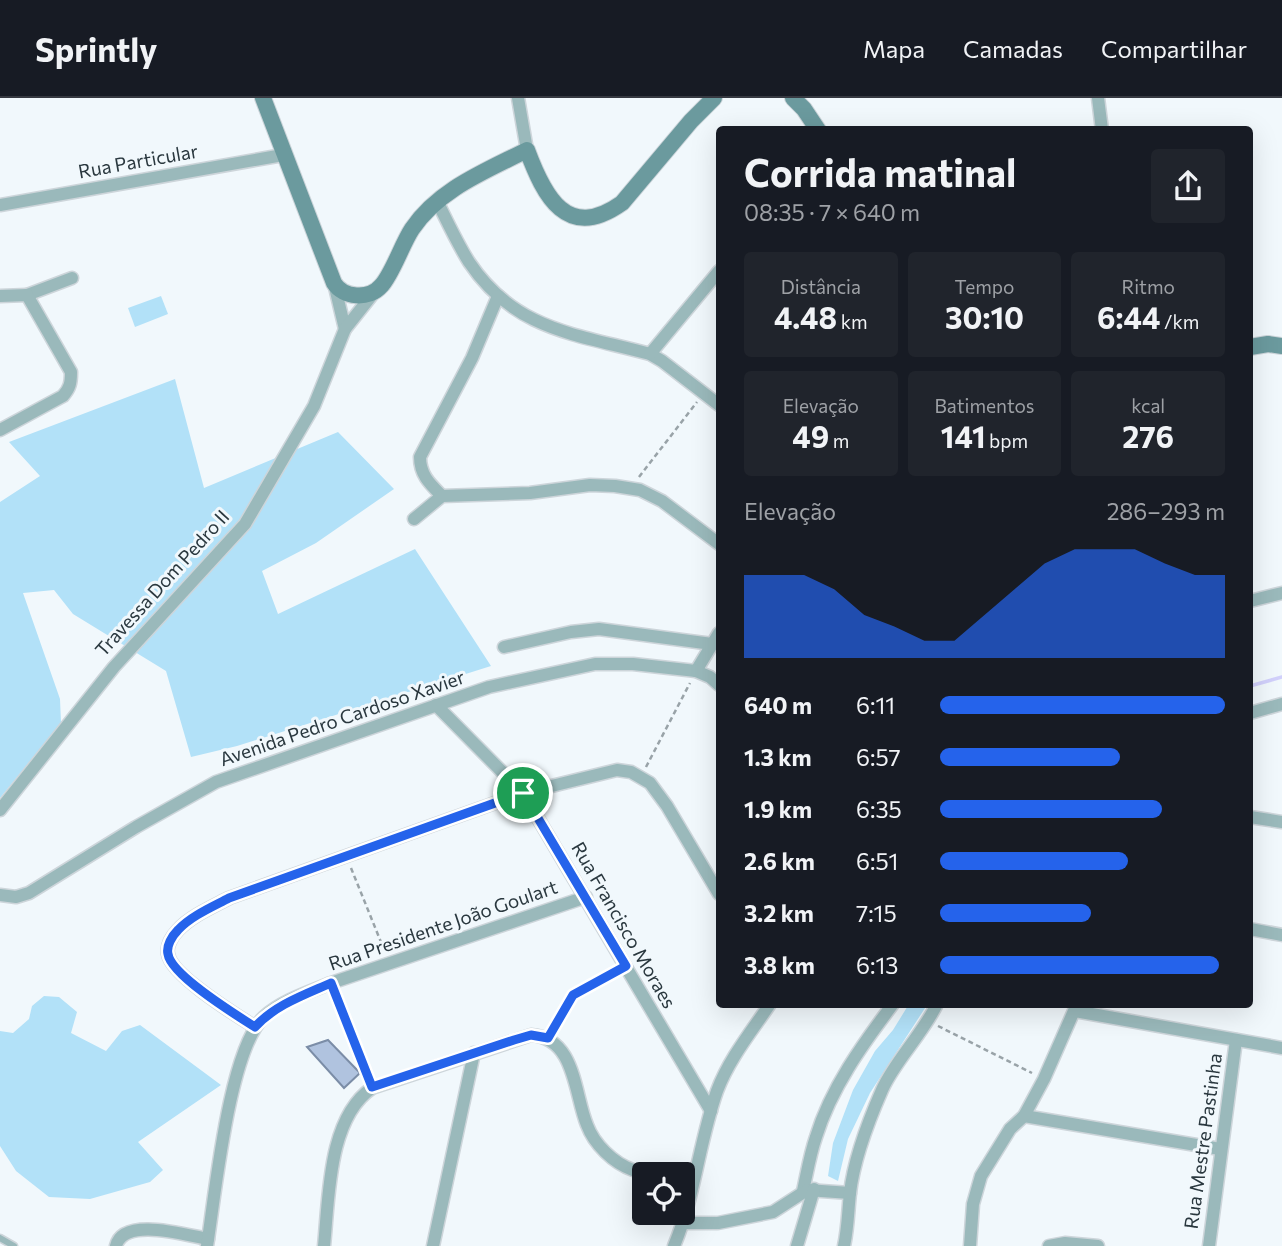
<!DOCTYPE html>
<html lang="pt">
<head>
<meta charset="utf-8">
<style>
  body { margin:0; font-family:Commissioner,sans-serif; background:#20242c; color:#f1f3f6; height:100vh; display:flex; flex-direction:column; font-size:26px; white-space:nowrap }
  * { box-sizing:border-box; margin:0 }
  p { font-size:23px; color:#9ea1a6 }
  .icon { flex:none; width:38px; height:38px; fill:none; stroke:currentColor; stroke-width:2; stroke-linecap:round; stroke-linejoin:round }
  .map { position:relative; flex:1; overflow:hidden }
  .panel { position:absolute; left:716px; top:28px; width:537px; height:882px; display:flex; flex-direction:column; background:#171b24; border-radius:7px; box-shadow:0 7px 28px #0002 }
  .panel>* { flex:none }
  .tools { position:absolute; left:632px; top:1064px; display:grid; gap:14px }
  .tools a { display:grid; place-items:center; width:63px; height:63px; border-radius:7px; background:#171b24; box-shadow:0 7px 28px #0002; font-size:35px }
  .pin { position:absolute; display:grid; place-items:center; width:60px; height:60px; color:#fff; margin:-30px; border:4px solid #fff; border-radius:50%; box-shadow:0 2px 7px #0007 }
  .round { display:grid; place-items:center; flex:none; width:74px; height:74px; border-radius:7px; background:#20242c }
  .head { display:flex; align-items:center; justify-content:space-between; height:119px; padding:0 28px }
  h1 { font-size:38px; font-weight:700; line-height:52px }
  .stats { display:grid; grid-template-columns:repeat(3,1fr); gap:10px; height:119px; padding:7px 28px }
  .stats div { display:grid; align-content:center; border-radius:7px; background:#20242c; text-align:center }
  .stats b { font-size:30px; font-weight:700 }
  .stats small { font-size:19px; font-weight:400 }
  .stats p { font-size:19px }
  .chart { height:196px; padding:14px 28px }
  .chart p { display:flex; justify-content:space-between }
  .chart svg { width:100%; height:126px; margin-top:7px; fill:#2563eb; opacity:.7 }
  ul { padding:0 28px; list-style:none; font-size:23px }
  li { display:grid; grid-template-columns:112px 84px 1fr; align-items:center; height:52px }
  li i { height:18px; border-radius:9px; background:#2563eb }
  header { display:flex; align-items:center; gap:42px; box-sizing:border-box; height:98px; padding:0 35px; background:#171b24; border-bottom:2px solid #363941 }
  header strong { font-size:33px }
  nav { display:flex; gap:38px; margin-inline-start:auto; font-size:24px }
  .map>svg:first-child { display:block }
  .green { fill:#b2e1f8 }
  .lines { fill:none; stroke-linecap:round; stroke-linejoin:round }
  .stream { stroke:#d1d0fb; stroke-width:3.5 }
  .building { fill:#b0c3df; stroke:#7b8da7; stroke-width:2 }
  .lane-casing { stroke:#cdd5da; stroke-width:9 }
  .street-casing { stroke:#cdd5da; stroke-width:15 }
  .secondary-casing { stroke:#cdd5da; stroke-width:18 }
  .path { stroke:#99a3a8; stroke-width:2.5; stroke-dasharray:5 3.5; stroke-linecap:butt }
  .lane { stroke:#9ab9bb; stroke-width:6 }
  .street { stroke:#9ab9bb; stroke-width:12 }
  .secondary { stroke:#6b9a9e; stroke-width:16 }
  .route-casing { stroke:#fff; stroke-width:14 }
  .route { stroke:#2563eb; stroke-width:9 }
  .labels { text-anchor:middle; stroke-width:6; stroke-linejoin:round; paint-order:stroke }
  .street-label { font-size:19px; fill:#2a383f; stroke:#f1f8fc }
</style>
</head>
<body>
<header>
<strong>Sprintly</strong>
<nav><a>Mapa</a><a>Camadas</a><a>Compartilhar</a></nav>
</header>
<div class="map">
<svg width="1282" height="1148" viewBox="0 0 1282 1148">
  <rect width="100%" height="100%" fill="#f1f8fc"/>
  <g class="green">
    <polygon points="161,198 168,216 135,229 128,210"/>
    <polygon points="175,281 204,390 338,334 394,391 316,445 262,473 278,516 415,451 491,568 237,648 191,659 166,573 73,516 54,492 23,495 60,601 61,625 0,700 0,404 40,378 9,344"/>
    <polygon points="44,898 59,899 77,914 71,935 106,953 122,933 140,927 221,987 138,1044 163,1072 150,1084 90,1101 49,1099 16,1073 0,1048 0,933 13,935 29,921 32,908"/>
    <polygon points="909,906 927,907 870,995 848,1041 838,1083 828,1078 833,1045 853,992 875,953 893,932"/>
  </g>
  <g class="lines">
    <polyline class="stream" points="1250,588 1282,579"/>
  </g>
  <polygon class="building" points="328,942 360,975 344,990 307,949"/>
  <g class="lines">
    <g class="lane-casing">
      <polyline id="lane" points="0,1140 14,1148"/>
    </g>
    <g class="street-casing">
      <g id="street">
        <polyline points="518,0 527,52"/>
        <polyline points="1098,0 1102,32"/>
        <path d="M 437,103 C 447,123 457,145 469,164 C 515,233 577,236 650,256 L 662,263 L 719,307"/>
        <polyline points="0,107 283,57"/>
        <polyline points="334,185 345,231"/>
        <polyline points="27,197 72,180"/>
        <path d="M 0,198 L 27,197 L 71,274 C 71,285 70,290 63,298 L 0,332"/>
        <polyline points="650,256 719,173"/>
        <path d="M 442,398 C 430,386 420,377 420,359 L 472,260 L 498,198"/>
        <polyline points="414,421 442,398 530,395 590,387 615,388 640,392 662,403 719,446"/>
        <polyline points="1250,503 1282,495"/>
        <polyline points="504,549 571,534 599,531 712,546"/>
        <polyline points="696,573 719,535"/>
        <polyline points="436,607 523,695 711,1013"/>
        <polyline points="1250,615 1282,606"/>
        <polyline points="0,712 114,569 245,426 314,308 345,231 376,192"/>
        <polyline points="1250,719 1282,724"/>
        <polyline points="0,797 16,799 29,795 136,729 216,684 489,589 595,566 633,566 696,573 710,579 719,587"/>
        <polyline points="1250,831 1282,837"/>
        <polyline points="1075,913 1282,950"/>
        <path d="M 255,929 C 236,917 171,877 168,856 C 166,848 172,838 178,832 C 191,818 212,809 229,800 L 523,695 L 617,672 L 631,674 L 650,685 L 667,708 L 719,796"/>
        <polyline points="1024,1018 1220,1051"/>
        <path d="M 803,1093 C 807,1075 810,1056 816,1039 C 831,990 862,947 893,906"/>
        <polyline points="684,1125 718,1125 773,1114 807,1092 850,1095"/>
        <path d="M 116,1148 C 123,1118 186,1137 208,1141"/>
        <path d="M 207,1148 C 215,1098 229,951 264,919 C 281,903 309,894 331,885 L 586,799"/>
        <path d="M 324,1148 C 329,1099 328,1020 372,990 L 531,937 C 576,940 574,996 587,1027 C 594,1046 613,1065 633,1072 C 641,1075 651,1075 659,1076"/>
        <polyline points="433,1148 474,955"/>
        <path d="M 674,1148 C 695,1098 699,1044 717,993 C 729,961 751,934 770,906"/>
        <polyline points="797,1148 814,1091"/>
        <path d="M 844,1148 C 848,1130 848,1113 850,1095 C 854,1060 868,1024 882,992 C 894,964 922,937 937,906"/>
        <polyline points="970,1148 973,1106 981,1078 1010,1031 1024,1018 1044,981 1077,906"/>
        <polyline points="1049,1148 1065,1145 1098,1148"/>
        <polyline points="1209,1148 1236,942"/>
      </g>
    </g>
    <g class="secondary-casing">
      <g id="secondary">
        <path d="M 263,0 L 334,185 C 343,200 369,202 381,188 C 392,177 402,146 412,131 C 439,91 486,73 527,52 C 544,98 567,144 622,105 L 691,23 L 714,0"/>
        <polyline points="793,0 804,11 818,32"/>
        <polyline points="1250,249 1268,246 1282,248"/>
      </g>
    </g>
    <g class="path">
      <polyline points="639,379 697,304"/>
      <polyline points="646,669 690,585"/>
      <polyline points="351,770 385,854"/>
      <polyline points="335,895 368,980"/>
      <polyline points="938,928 1032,975"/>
      <polyline points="553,931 573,896 615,874"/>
    </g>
    <use href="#lane" class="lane"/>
    <use href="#street" class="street"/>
    <use href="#secondary" class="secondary"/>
  </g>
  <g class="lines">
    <g class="route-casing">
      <path id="route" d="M 523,695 L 626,868 L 573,897 L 548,940 L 531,937 L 514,942 L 372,989 L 331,885 C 304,897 275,907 255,929 C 236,917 171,877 168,856 C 166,848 172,838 178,832 C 191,818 212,809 229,800 Z"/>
    </g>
    <use href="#route" class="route"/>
  </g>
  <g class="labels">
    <g class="street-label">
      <text transform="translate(138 63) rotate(-10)" y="7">Rua Particular</text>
      <text transform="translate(162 485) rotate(-48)" y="7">Travessa Dom Pedro II</text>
      <text transform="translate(342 620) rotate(-19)" y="7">Avenida Pedro Cardoso Xavier</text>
      <text transform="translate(443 827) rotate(-19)" y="7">Rua Presidente João Goulart</text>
      <text transform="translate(624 827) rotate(60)" y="7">Rua Francisco Moraes</text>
      <text transform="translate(1203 1043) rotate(-82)" y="7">Rua Mestre Pastinha</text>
    </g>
  </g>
</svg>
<div class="tools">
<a><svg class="icon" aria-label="locate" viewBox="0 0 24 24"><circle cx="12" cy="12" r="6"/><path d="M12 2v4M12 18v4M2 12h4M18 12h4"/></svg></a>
</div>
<div class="pin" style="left:523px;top:695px;background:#1e9e55"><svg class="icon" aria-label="arrive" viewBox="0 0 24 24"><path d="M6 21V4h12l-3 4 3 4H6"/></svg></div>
<section class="panel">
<div class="head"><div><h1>Corrida matinal</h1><p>08:35 · 7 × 640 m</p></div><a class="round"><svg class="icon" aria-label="share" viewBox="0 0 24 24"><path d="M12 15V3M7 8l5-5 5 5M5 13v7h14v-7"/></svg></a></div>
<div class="stats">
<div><p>Distância</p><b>4.48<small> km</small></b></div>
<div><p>Tempo</p><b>30:10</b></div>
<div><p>Ritmo</p><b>6:44<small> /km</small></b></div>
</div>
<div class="stats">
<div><p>Elevação</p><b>49<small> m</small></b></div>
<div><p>Batimentos</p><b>141<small> bpm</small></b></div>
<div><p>kcal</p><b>276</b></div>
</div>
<div class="chart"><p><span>Elevação</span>286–293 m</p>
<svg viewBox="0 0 160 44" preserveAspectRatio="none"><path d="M0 44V15L10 15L20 15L30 20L40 29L50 33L60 38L70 38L80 29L90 20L100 11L110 6L120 6L130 6L140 11L150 15L160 15V44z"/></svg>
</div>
<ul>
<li><b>640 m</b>6:11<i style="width:100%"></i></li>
<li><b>1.3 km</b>6:57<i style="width:63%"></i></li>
<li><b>1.9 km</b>6:35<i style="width:78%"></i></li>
<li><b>2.6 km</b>6:51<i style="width:66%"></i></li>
<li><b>3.2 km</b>7:15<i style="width:53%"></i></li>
<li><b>3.8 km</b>6:13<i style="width:98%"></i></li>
</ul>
</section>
</div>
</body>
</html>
